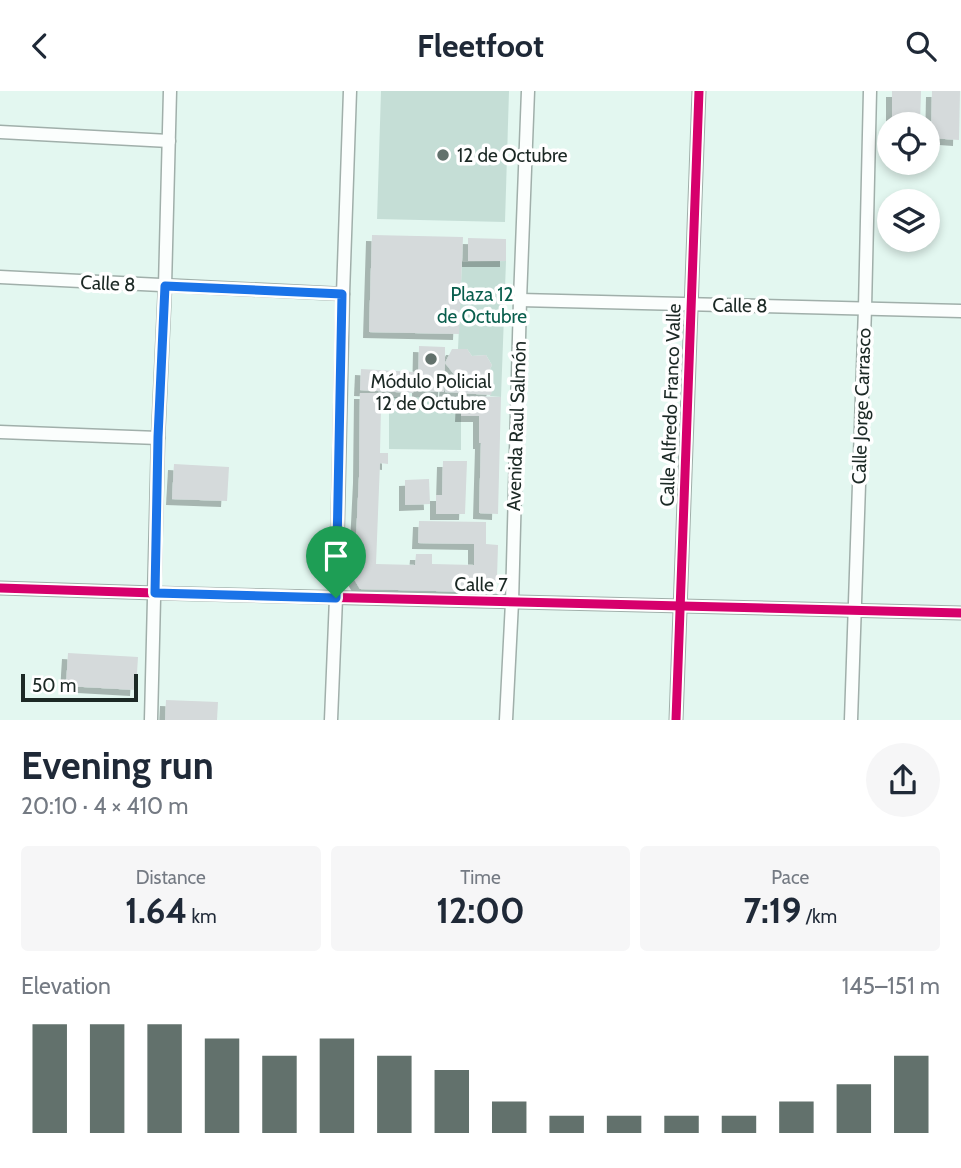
<!DOCTYPE html>
<html lang="en">
<head>
<meta charset="utf-8">
<style>
  body { margin:0; font-family:Cabin,sans-serif; background:#f6f6f7; color:#1f2937; height:100vh; display:flex; flex-direction:column; font-size:26px; white-space:nowrap }
  * { box-sizing:border-box; margin:0 }
  p { font-size:23px; color:#747a83 }
  .icon { flex:none; width:38px; height:38px; fill:none; stroke:currentColor; stroke-width:2; stroke-linecap:round; stroke-linejoin:round }
  .map { position:relative; height:629px; overflow:hidden }
  .side { display:flex; flex-direction:column; background:#fff; flex:1 }
  .side>* { flex:none }
  .fabs { position:absolute; left:877px; top:21px; display:grid; gap:14px }
  .fabs a { display:grid; place-items:center; width:63px; height:63px; border-radius:50%; background:#fff; box-shadow:0 4px 10px #0003; font-size:35px }
  .scale { position:absolute; left:21px; bottom:18px; width:117px; box-sizing:border-box; padding-left:7px; border:4px solid #1c2925; border-top:0; font-size:19px; line-height:24px; white-space:nowrap; color:#1c2925; -webkit-text-stroke:5px #fff; paint-order:stroke }
  .pin { position:absolute; display:grid; place-items:center; width:60px; height:60px; color:#fff; margin:-72px -30px; border-radius:50% 50% 50% 0; rotate:-45deg; box-shadow:0 0 7px #0007 }
  .pin .icon { rotate:45deg }
  .round { display:grid; place-items:center; flex:none; width:74px; height:74px; border-radius:37px; background:#f6f6f7 }
  .overview { display:flex; align-items:center; justify-content:space-between; height:119px; padding:0 21px }
  h1 { font-size:38px; font-weight:800; line-height:52px }
  .figures { display:grid; grid-template-columns:repeat(3,1fr); gap:10px; height:119px; padding:7px 21px }
  .figures div { display:grid; align-content:center; border-radius:7px; background:#f6f6f7; text-align:center }
  .figures b { font-size:35px; font-weight:800 }
  .figures small { font-size:19px; font-weight:400 }
  .figures p { font-size:19px }
  .chart { height:196px; padding:14px 21px }
  .chart p { display:flex; justify-content:space-between }
  .chart svg { width:100%; height:126px; margin-top:7px; stroke:#62716c; stroke-width:6 }
  header { display:flex; justify-content:space-between; align-items:center; height:91px; padding:0 21px; background:#fff; font-size:32px; font-weight:800 }
  .map>svg:first-child { display:block }
  .green { fill:#c5ded6 }
  .building { fill:#d5dadb; filter:url(#shadow) }
  .lines { fill:none; stroke-linecap:round; stroke-linejoin:round }
  .minor-casing { stroke:#a0afaa; stroke-width:15 }
  .minor { stroke:#fbfefd; stroke-width:12 }
  .cycleway-casing { stroke:#fff; stroke-width:13 }
  .cycleway { stroke:#d6006c; stroke-width:9 }
  .route-casing { stroke:#fff; stroke-width:14 }
  .route { stroke:#1a73e8; stroke-width:9 }
  .poi-dot { fill:#62716c; stroke:#fff; stroke-width:2.5 }
  .labels { text-anchor:middle; stroke-width:7; stroke-linejoin:round; paint-order:stroke }
  .poi-label { font-size:19px; fill:#1c2925; stroke:#fff; text-anchor:start }
  .street-label { font-size:19px; fill:#1c2925; stroke:#fff }
  .park-label { font-size:19px; fill:#095e4d; stroke:#fff }
</style>
</head>
<body>
<header><svg class="icon" aria-label="back" viewBox="0 0 24 24"><path d="M15 5l-7 7 7 7"/></svg>Fleetfoot<svg class="icon" aria-label="search" viewBox="0 0 24 24"><circle cx="10" cy="10" r="6"/><path d="M15 15l6 6"/></svg></header>
<div class="map">
<svg width="961" height="629" viewBox="0 0 961 629">
  <defs>
    <filter id="shadow"><feDropShadow dx="-6" dy="6" stdDeviation="0" flood-color="#0004"/></filter>
  </defs>
  <rect width="100%" height="100%" fill="#e3f7f0"/>
  <g class="green">
    <polygon points="381,0 509,0 505,131 377,128"/>
    <polygon points="506,170 501,306 490,305 494,293 487,284 492,274 486,264 472,265 467,258 458,258 462,171"/>
    <polygon points="389,306 461,306 461,359 389,358"/>
  </g>
  <g class="building">
    <polygon points="892,0 921,0 920,33 892,33"/>
    <polygon points="932,0 960,0 959,49 931,47"/>
    <polygon points="372,144 463,146 459,243 369,241"/>
    <polygon points="468,147 506,148 506,170 468,170"/>
    <polygon points="419,255 445,256 445,272 452,258 467,258 472,265 486,264 492,274 487,284 494,293 491,304 445,301 446,286 457,287 445,272 444,301 418,300"/>
    <polygon points="361,278 414,281 413,302 360,299"/>
    <polygon points="360,302 388,302 388,315 381,315 380,362 388,362 388,373 380,372 376,473 415,474 416,463 432,463 432,473 474,474 474,453 418,452 419,430 486,431 486,453 498,454 497,487 491,500 473,501 360,498 354,488 359,386"/>
    <polygon points="462,305 501,306 498,423 479,422 481,352 479,352 479,325 461,325"/>
    <polygon points="443,370 467,370 465,423 436,423 436,404 442,404"/>
    <polygon points="174,373 229,376 227,410 172,408"/>
    <polygon points="429,388 430,413 405,414 405,389"/>
    <polygon points="68,562 138,566 136,599 66,595"/>
    <polygon points="166,609 218,611 217,629 165,629"/>
  </g>
  <g class="lines">
    <g class="minor-casing">
      <g id="minor">
        <polyline points="0,41 169,50"/>
        <polyline points="0,186 343,203"/>
        <polyline points="520,209 961,220"/>
        <polyline points="0,341 158,347"/>
        <polyline points="0,497 155,502 961,522"/>
        <polyline points="151,629 158,347 165,195 170,0"/>
        <polyline points="331,629 336,507 343,203 350,0"/>
        <polyline points="506,629 512,511 520,209 528,0"/>
        <polyline points="676,629 699,0"/>
        <polyline points="851,629 865,217 870,0"/>
      </g>
    </g>
    <use href="#minor" class="minor"/>
    <g class="cycleway-casing">
      <g id="cycleway">
        <polyline points="0,497 155,502 961,522"/>
        <polyline points="676,629 699,0"/>
      </g>
    </g>
    <use href="#cycleway" class="cycleway"/>
  </g>
  <g class="lines">
    <g class="route-casing">
      <polygon id="route" points="165,195 342,203 336,507 155,502 158,346"/>
    </g>
    <use href="#route" class="route"/>
  </g>
  <g class="poi-dot">
    <circle cx="443" cy="64" r="7"/>
    <circle cx="431" cy="268" r="7"/>
  </g>
  <g class="labels">
    <g class="poi-label">
      <text x="457" y="71">12 de Octubre</text>
      <text x="431" y="297" text-anchor="middle">Módulo Policial<tspan x="431" dy="22">12 de Octubre</tspan></text>
    </g>
    <g class="street-label">
      <text transform="translate(108 192) rotate(3)" y="7">Calle 8</text>
      <text transform="translate(740 214) rotate(1)" y="7">Calle 8</text>
      <text transform="translate(670 314) rotate(-88)" y="7">Calle Alfredo Franco Valle</text>
      <text transform="translate(861 315) rotate(-88)" y="7">Calle Jorge Carrasco</text>
      <text transform="translate(516 335) rotate(-88)" y="7">Avenida Raul Salmón</text>
      <text transform="translate(481 493) rotate(1)" y="7">Calle 7</text>
    </g>
    <g class="park-label">
      <text x="482" y="210">Plaza 12<tspan x="482" dy="22">de Octubre</tspan></text>
    </g>
  </g>
</svg>
<div class="fabs">
<a><svg class="icon" aria-label="locate" viewBox="0 0 24 24"><circle cx="12" cy="12" r="6"/><path d="M12 2v4M12 18v4M2 12h4M18 12h4"/></svg></a>
<a><svg class="icon" aria-label="layers" viewBox="0 0 24 24"><path d="M12 4l9 5-9 5-9-5zM3 14l9 5 9-5"/></svg></a>
</div>
<div class="scale">50 m</div>
<div class="pin" style="left:336px;top:507px;background:#1e9e55"><svg class="icon" aria-label="arrive" viewBox="0 0 24 24"><path d="M6 21V4h12l-3 4 3 4H6"/></svg></div>
</div>
<section class="side">
<div class="overview"><div><h1>Evening run</h1><p>20:10 · 4 × 410 m</p></div><a class="round"><svg class="icon" aria-label="share" viewBox="0 0 24 24"><path d="M12 15V3M7 8l5-5 5 5M5 13v7h14v-7"/></svg></a></div>
<div class="figures">
<div><p>Distance</p><b>1.64<small> km</small></b></div>
<div><p>Time</p><b>12:00</b></div>
<div><p>Pace</p><b>7:19<small> /km</small></b></div>
</div>
<div class="chart"><p><span>Elevation</span>145–151 m</p>
<svg viewBox="0 0 160 44" preserveAspectRatio="none"><path d="M5 44V6M15 44V6M25 44V6M35 44V11M45 44V17M55 44V11M65 44V17M75 44V22M85 44V33M95 44V38M105 44V38M115 44V38M125 44V38M135 44V33M145 44V27M155 44V17"/></svg>
</div>
</section>
</body>
</html>
